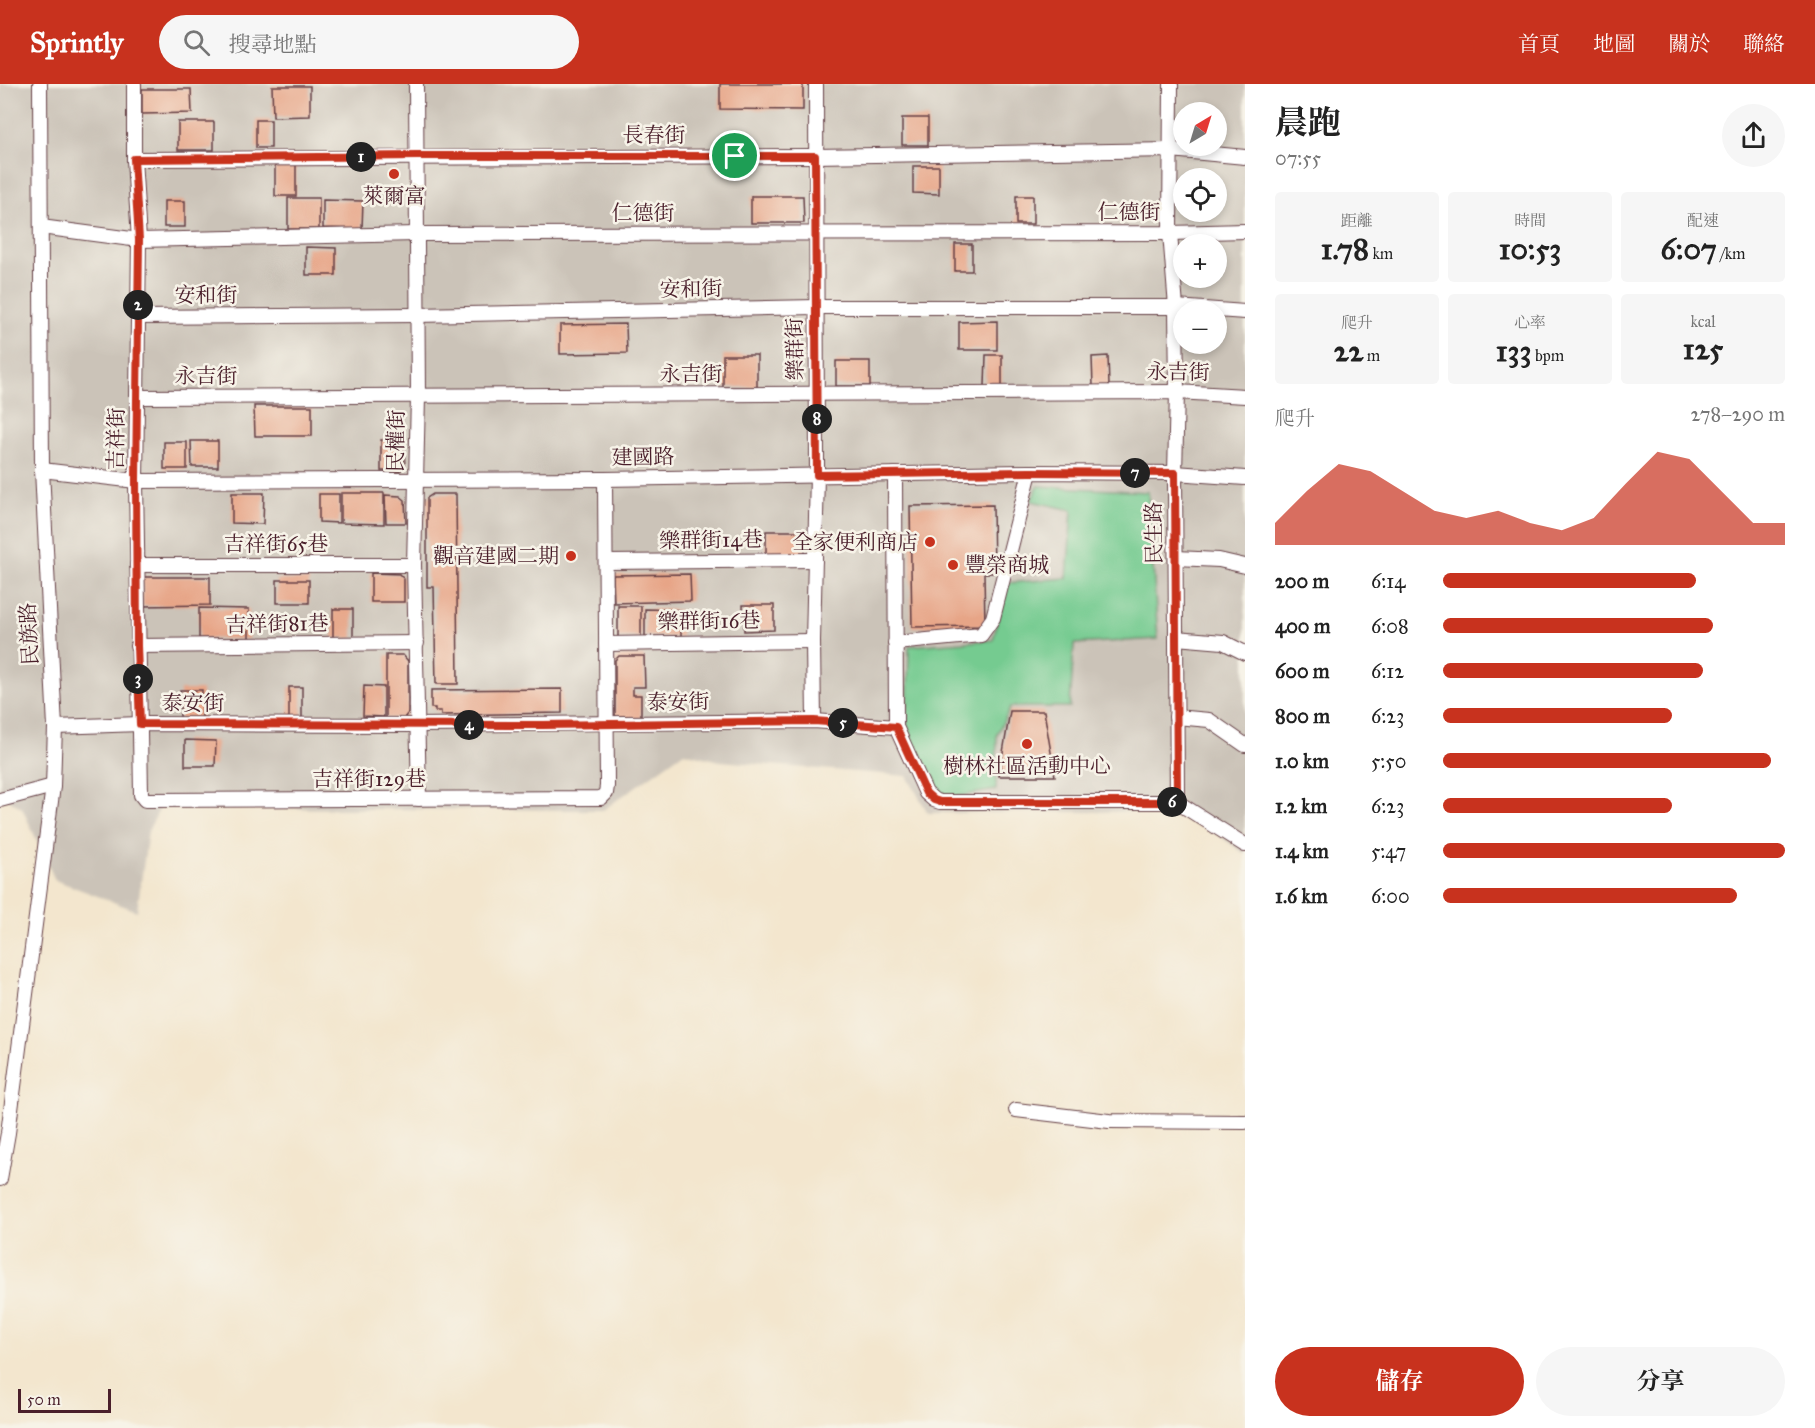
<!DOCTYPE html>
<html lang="zh-TW">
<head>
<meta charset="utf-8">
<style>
  body { margin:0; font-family:"IM FELL Great Primer","Noto Serif TC",serif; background:#f6f6f6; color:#222; height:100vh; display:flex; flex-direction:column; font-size:22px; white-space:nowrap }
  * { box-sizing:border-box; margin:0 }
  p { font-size:20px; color:#767676 }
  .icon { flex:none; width:33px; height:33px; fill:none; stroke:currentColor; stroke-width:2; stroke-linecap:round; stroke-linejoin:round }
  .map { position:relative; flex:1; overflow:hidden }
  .sheet { display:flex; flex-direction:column; background:#fff; width:570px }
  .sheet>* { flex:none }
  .needle { width:39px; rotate:38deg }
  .controls { position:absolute; left:1173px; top:18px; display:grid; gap:12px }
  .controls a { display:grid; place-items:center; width:54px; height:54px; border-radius:50%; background:#fff; box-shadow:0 3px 9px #0003; font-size:30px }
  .scale { position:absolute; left:18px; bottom:15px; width:93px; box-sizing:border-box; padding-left:6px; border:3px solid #4a1f2b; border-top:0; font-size:16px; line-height:21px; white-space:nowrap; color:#4a1f2b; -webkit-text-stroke:4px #f7f3e8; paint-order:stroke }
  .pin { position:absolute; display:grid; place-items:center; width:51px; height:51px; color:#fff; margin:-26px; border:3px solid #fff; border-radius:50%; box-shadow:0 2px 6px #0007 }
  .km { position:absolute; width:30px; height:30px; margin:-15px; border-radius:50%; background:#222; color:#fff; font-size:16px; line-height:30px; text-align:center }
  .round { display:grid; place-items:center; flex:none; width:63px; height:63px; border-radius:32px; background:#f6f6f6 }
  .headline { display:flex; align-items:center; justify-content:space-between; height:102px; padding:0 30px }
  h1 { font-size:33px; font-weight:700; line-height:45px }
  .figures { display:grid; grid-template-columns:repeat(3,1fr); gap:9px; height:102px; padding:6px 30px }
  .figures div { display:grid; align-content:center; border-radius:6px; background:#f6f6f6; text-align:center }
  .figures b { font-size:30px; font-weight:700 }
  .figures small { font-size:16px; font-weight:400 }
  .figures p { font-size:16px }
  .chart { height:168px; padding:12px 30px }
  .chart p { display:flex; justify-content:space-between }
  .chart svg { width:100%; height:108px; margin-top:6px; fill:#c8321e; opacity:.7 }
  .button { display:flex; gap:12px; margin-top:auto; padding:12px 30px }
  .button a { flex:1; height:69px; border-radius:36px; background:#c8321e; color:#fff; font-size:24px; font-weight:700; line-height:69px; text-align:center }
  .button a+a { background:#f6f6f6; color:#222 }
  ul { padding:0 30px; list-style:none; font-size:20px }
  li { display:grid; grid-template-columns:96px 72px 1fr; align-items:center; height:45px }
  li i { height:15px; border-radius:8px; background:#c8321e }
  header { display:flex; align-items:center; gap:36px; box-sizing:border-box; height:84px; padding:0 30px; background:#c8321e; color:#fff }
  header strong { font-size:28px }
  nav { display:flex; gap:33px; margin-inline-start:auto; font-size:21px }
  .search { width:420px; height:54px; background:#f6f6f6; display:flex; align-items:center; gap:15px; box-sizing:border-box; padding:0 21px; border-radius:33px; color:#767676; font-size:22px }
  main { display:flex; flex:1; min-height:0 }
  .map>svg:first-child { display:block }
  .industrial { fill:#cbc3b8; fill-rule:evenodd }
  .green { fill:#74cb90; stroke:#5f755e; stroke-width:1.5 }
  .building { fill:#e7a587 }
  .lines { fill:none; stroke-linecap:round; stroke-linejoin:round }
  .minor-casing { stroke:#633d43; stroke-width:16 }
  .minor { stroke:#fff; stroke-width:14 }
  .route-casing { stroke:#fff; stroke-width:12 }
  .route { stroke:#c8321e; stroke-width:8 }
  .poi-dot { fill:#c8321e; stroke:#f7f3e8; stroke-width:2 }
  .labels { text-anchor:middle; stroke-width:5; stroke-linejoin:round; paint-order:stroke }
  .street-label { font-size:21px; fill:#4a1f2b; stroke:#f7f3e8 }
  .poi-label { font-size:21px; fill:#4a1f2b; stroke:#f7f3e8 }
</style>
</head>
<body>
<header>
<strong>Sprintly</strong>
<div class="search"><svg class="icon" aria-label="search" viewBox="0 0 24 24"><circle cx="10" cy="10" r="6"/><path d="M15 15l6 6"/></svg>搜尋地點</div>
<nav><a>首頁</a><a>地圖</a><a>關於</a><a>聯絡</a></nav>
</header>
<main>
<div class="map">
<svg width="1245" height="1344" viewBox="0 0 1245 1344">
  <rect width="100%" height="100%" fill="#f7f3e8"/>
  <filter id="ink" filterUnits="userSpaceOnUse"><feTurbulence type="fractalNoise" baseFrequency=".0167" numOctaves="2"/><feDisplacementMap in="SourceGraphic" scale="12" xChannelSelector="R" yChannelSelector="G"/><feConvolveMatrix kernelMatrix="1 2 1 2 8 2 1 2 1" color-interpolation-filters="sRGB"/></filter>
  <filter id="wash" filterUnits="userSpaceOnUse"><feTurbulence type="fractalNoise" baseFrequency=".008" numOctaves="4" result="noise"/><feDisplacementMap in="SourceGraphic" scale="24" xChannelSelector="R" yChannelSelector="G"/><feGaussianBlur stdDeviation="1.35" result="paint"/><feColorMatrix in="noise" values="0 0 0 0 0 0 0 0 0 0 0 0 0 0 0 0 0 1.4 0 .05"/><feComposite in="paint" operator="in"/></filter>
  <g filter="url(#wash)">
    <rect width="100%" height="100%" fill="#f3e6ce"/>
    <path class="industrial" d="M 0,0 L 1245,0 L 1245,770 L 1184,727 L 928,729 L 907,692 L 720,677 L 684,668 L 603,726 L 160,724 L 148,747 L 137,827 L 55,796 L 22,724 L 0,710 ZM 1184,28 L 1216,28 L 1216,62 L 1184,62 ZM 1184,94 L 1216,94 L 1216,128 L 1184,128 ZM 1184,160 L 1216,160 L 1216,194 L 1184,194 ZM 1184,226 L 1216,226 L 1216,260 L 1184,260 Z"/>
    <polygon class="green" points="1038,402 1148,408 1158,555 1074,560 1070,623 1011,623 997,650 996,706 943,715 930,706 907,642 909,562 993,556 1006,499 1067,494 1072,426 1031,417"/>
    <g id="blocks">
      <g class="building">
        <polygon points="720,0 803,0 803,26 720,25"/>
        <polygon points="272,2 310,2 310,32 273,33"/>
        <polygon points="142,5 191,5 192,29 142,30"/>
        <rect x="902" y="34" width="26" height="27"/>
        <rect x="256" y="36" width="15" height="28"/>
        <rect x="178" y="38" width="36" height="28"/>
        <rect x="275" y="79" width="21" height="33"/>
        <polygon points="913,82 939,82 939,110 913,109"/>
        <polygon points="751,112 803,112 804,139 751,139"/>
        <rect x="1016" y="112" width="17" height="28"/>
        <rect x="288" y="114" width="31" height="31"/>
        <polygon points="323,116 363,117 362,145 323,144"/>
        <rect x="164" y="117" width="21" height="26"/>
        <rect x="955" y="160" width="17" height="27"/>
        <polygon points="306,163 336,164 336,191 306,191"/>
        <polygon points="997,237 997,266 959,266 959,238"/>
        <polygon points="626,240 627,269 560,270 560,241"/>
        <rect x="723" y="271" width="34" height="32"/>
        <polygon points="986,271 1002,271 1002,302 985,302"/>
        <polygon points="1108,272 1109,302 1093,302 1092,273"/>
        <rect x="836" y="277" width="34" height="25"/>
        <polygon points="254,322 312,322 312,352 255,352"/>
        <polygon points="381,356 404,356 405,382 400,387 381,387"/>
        <polygon points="191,357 218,357 218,383 192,383"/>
        <rect x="164" y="358" width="23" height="27"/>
        <polygon points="232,409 264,409 263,440 232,439"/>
        <polygon points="341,409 384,409 384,440 341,439"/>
        <polygon points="319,410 339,410 339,439 319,438"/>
        <polygon points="433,410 456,410 458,600 436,600 434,503 427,503 427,414"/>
        <polygon points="385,411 400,412 405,416 406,439 386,439"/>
        <polygon points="993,421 994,489 984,489 985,542 912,543 910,422"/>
        <rect x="766" y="447" width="39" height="24"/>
        <polygon points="371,489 399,490 404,495 404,518 371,518"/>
        <polygon points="690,490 691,517 614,519 613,491"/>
        <polygon points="142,493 210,493 210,521 143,522"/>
        <rect x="277" y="496" width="32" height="23"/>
        <polygon points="743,521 774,521 774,546 744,547"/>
        <rect x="618" y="522" width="23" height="31"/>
        <polygon points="199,524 249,525 249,555 199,554"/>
        <rect x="333" y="525" width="20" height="29"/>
        <polygon points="645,525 681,526 681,553 645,552"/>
        <polygon points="386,571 403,571 408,577 408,629 404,634 386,634"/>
        <polygon points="644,572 645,603 633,603 633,611 641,611 641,635 618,634 615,631 615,576 619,572"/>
        <polygon points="364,602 384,603 384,633 363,632"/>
        <rect x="289" y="603" width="13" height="33"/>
        <polygon points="562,605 562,629 441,631 441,627 435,627 435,624 431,624 431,606"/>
        <rect x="180" y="606" width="22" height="29"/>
        <polygon points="1010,627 1044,627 1055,692 999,692"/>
        <polygon points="185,656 216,657 215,682 185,682"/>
      </g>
    </g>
  </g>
  <g filter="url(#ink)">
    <use href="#blocks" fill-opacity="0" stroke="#633d43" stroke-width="1.5"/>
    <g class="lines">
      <g class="minor-casing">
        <g id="minor">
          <polyline points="134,0 134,75 139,156 136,397 141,711 145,716 601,714 606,709 607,702 605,395"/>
          <polyline points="416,0 418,313 414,481 419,715"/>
          <polyline points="1171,0 1170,149 1176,223 1177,308 1175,389 1177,718"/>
          <polyline points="134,75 815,72 1171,66 1245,73"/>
          <polyline points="41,143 139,156 417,150 1170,149 1245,147"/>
          <polyline points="138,233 416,231 815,223 1176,223 1245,228"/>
          <polyline points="138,313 1177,308 1245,312"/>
          <polyline points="42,386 136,397 605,395 1030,388 1175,389 1245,394"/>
          <polyline points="895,390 896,643"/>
          <polyline points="1176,474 1219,476 1245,482"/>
          <polyline points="607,478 815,476"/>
          <polyline points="137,481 414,481"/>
          <polyline points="1176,554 1223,558 1245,569"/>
          <polyline points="895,559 981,551 993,534 1030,388"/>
          <polyline points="606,560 813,557"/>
          <polyline points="137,562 417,559"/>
          <polyline points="1176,633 1209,636 1245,661"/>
          <polyline points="814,637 813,557 817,391 816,0"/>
          <polyline points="55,643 140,640 418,641 814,637 896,643 926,709 934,716 940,718 1177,718 1245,761"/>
          <polyline points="0,716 53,702"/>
          <polyline points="1016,1026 1109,1037 1245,1038"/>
          <polyline points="0,1095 8,1049 53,702 55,643 42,386 40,0"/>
        </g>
      </g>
      <use href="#minor" class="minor"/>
    </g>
  </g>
  <g class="lines" filter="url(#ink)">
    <g class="route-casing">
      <polygon id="route" points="417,72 815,72 817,391 1030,388 1175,389 1177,718 940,718 934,716 926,709 896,643 814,637 543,641 140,640 137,562 136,397 139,156 134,75"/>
    </g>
    <use href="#route" class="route"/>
  </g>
  <g class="poi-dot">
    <circle cx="394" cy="90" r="6"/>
    <circle cx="930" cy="458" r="6"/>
    <circle cx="571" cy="472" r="6"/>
    <circle cx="953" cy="481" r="6"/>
    <circle cx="1027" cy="660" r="6"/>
  </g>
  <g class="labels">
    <g class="street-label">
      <text x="654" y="58">長春街</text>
      <text x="1129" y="135">仁德街</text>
      <text x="643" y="136">仁德街</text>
      <text transform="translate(691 205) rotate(-1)" y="7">安和街</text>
      <text x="206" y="218">安和街</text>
      <text transform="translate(795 265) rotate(-91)" y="7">樂群街</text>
      <text transform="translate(1178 288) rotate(1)" y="7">永吉街</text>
      <text x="691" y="297">永吉街</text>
      <text x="206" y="299">永吉街</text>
      <text transform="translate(116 355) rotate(-89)" y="7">吉祥街</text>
      <text transform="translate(396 357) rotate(-89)" y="7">民權街</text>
      <text transform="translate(643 373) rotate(-1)" y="7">建國路</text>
      <text transform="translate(1154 449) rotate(-91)" y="7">民生路</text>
      <text transform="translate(711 456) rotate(-1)" y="7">樂群街14巷</text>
      <text x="276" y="467">吉祥街65巷</text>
      <text transform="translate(709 537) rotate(-1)" y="7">樂群街16巷</text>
      <text transform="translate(277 540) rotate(-1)" y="7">吉祥街81巷</text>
      <text transform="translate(29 550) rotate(-93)" y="7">民族路</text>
      <text transform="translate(678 618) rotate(-1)" y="7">泰安街</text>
      <text x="193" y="626">泰安街</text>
      <text x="369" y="702">吉祥街129巷</text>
    </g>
    <g class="poi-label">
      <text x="394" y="119">萊爾富</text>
      <text x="918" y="465" text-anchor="end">全家便利商店</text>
      <text x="559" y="479" text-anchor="end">觀音建國二期</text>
      <text x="965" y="488" text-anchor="start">豐榮商城</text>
      <text x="1027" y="689">樹林社區活動中心</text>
    </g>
  </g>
</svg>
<div class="controls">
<a><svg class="needle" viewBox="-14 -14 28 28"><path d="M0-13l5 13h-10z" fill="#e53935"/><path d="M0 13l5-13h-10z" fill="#767676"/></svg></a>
<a><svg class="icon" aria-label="locate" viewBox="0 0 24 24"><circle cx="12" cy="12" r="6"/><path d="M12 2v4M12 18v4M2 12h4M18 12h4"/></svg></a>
<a>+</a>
<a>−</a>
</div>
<div class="scale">50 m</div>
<div class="pin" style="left:735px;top:72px;background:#1e9e55"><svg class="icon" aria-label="arrive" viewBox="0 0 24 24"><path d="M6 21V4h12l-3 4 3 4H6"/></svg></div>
<b class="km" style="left:361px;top:73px">1</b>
<b class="km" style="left:138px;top:221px">2</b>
<b class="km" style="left:138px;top:595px">3</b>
<b class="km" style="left:469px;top:641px">4</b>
<b class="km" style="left:843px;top:639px">5</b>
<b class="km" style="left:1172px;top:718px">6</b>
<b class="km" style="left:1135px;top:389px">7</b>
<b class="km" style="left:817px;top:335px">8</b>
</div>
<section class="sheet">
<div class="headline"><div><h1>晨跑</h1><p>07:55</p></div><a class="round"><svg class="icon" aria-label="share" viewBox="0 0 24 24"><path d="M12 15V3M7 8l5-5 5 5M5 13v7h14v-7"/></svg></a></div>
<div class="figures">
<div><p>距離</p><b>1.78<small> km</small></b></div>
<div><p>時間</p><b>10:53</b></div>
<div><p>配速</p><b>6:07<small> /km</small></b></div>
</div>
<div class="figures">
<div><p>爬升</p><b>22<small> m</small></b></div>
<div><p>心率</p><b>133<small> bpm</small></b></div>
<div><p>kcal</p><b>125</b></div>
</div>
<div class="chart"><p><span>爬升</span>278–290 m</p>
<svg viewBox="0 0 160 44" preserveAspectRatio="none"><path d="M0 44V35L10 22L20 11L30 14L40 22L50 30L60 33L70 30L80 35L90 38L100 33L110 19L120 6L130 9L140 22L150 35L160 35V44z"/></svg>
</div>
<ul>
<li><b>200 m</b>6:14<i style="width:74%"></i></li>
<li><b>400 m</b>6:08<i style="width:79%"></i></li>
<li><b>600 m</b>6:12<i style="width:76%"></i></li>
<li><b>800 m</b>6:23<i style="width:67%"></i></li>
<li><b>1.0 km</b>5:50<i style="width:96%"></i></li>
<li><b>1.2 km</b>6:23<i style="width:67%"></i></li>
<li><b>1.4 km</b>5:47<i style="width:100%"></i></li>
<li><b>1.6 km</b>6:00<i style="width:86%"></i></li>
</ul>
<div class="button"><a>儲存</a><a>分享</a></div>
</section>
</main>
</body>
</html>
